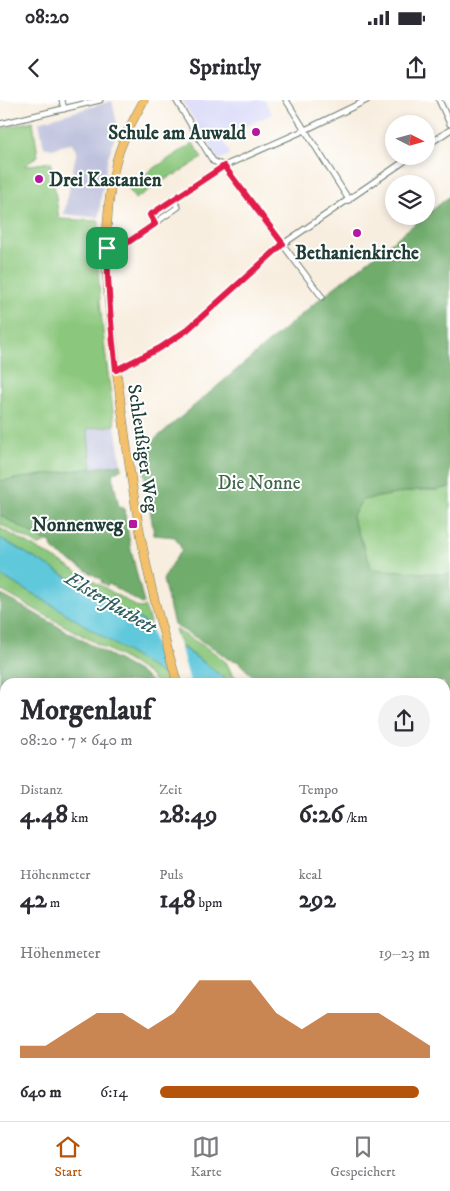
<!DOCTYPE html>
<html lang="de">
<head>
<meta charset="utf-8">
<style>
  body { margin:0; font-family:"IM FELL DW Pica",serif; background:#f2f2f3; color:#2b2b33; height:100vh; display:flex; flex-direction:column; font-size:19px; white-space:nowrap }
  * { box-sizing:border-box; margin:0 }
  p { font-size:16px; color:#7c7c81 }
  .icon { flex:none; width:28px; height:28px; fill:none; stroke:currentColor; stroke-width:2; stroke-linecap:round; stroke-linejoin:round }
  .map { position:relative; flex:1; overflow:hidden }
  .panel { position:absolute; left:0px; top:578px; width:450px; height:444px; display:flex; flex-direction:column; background:#fff; border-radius:15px 15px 0 0; box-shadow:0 2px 8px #0003 }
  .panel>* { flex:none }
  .needle { width:32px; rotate:96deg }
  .controls { position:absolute; left:385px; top:15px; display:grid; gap:10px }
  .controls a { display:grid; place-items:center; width:50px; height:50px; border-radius:50%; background:#fff; box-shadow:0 2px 8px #0003; font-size:25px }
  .pin { position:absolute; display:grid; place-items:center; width:42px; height:42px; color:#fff; margin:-21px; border-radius:10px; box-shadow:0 2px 8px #0006 }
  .round { display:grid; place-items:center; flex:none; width:52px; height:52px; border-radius:26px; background:#f2f2f3 }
  .summary { display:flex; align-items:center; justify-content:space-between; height:85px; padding:0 20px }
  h1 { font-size:28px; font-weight:800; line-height:38px }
  .figures { display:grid; grid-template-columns:repeat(3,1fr); gap:8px; height:85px; padding:5px 20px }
  .figures div { display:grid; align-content:center }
  .figures b { font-size:25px; font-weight:800 }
  .figures small { font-size:14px; font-weight:400 }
  .figures p { font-size:14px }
  .chart { height:140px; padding:10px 20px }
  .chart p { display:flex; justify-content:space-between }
  .chart svg { width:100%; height:90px; margin-top:5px; fill:#b45309; opacity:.7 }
  ul { padding:0 20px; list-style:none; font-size:16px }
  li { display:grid; grid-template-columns:80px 60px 1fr; align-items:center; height:38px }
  li i { height:12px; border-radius:6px; background:#b45309 }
  .status { display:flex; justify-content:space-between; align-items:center; height:35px; padding:0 25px; background:#fff; direction:ltr }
  .status svg { height:14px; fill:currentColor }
  header { display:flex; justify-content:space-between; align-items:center; height:65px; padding:0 20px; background:#fff; font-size:22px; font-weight:800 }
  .tab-bar { display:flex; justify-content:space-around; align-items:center; height:70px; border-top:1px solid #e1e1e2; background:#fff; font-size:14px; color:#7c7c81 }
  .tab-bar a { display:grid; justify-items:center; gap:2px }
  .tab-bar .on { color:#b45309 }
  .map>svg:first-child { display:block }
  .built { fill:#d7d7f8 }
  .industrial { fill:#bfc2dd }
  .green { fill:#8bc77c; stroke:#558258 }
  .forest { fill:#70ac6c; stroke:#487450 }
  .water { fill:#5fc8db; stroke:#3f8288 }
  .pier { fill:#f8eedf }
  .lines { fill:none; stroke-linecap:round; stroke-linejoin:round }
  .street-casing { stroke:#6b7b70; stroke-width:7 }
  .primary-casing { stroke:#6b7b70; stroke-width:9 }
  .highway-casing { stroke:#6b7b70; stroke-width:11 }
  .street { stroke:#fff; stroke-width:5 }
  .primary { stroke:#f4c16b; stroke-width:8 }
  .highway { stroke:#f4c16b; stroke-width:9 }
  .route-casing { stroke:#fff; stroke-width:10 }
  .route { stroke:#e11d48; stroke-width:6 }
  .poi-dot { fill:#b5179e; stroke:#fff; stroke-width:2 }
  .labels { text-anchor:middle; stroke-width:4; stroke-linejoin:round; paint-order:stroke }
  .poi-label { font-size:19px; font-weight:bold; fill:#1f3d34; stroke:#fff; text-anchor:end }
  .street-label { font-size:19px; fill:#1f3d34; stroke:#fff }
  .park-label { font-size:19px; fill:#3f664a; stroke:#fff }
  .water-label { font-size:20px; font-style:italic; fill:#2f605e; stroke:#fff }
</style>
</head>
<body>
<div class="status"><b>08:20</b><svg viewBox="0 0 49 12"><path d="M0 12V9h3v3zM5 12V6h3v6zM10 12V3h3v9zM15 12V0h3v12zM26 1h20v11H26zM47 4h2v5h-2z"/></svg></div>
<header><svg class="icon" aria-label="back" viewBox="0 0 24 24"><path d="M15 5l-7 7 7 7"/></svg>Sprintly<svg class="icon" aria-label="share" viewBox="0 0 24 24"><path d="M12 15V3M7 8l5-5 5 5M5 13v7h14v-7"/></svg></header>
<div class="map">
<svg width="450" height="1021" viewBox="0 0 450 1021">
  <rect width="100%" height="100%" fill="#fff"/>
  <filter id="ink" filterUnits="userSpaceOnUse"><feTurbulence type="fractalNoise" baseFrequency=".02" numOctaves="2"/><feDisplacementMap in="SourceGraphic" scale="10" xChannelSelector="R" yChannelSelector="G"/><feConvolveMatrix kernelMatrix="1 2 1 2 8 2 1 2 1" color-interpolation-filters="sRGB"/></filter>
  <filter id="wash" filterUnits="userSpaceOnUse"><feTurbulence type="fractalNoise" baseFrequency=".0096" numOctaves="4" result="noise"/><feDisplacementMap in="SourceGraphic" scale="20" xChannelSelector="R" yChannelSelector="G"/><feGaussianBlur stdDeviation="1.12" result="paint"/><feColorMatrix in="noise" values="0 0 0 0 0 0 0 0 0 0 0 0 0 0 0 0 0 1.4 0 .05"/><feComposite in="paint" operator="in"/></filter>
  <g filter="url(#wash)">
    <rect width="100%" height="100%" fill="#f8eedf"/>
    <polygon class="built" points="182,0 265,0 272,14 222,37 230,54 219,60"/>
    <g class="industrial">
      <polygon points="112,1 118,28 108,57 101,97 99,118 64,114 77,50 74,48 72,43 52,49 44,47 39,22"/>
      <polygon points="115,325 121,364 92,368 87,329"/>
    </g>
    <g class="green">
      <path d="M 33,21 L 38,56 L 24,66 L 51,62 L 59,119 L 99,121 C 95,189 106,258 115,325 L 87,329 L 92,368 L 0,381 L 0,29 Z"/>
      <polygon points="193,43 202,58 175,75 174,74 135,99 127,86"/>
      <polygon points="450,387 450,475 372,469 352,417 362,400 418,390 437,390"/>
      <polygon points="0,415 44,440 50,441 38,445 0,424"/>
      <polygon points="0,428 52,457 139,508 145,507 151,526 0,438"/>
      <polygon points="0,475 54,506 165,575 166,582 156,582 147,573 132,563 0,490"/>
      <polygon points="175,529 212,551 226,562 232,574 242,582 228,582 210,567 180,545"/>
      <polygon points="0,795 5,795 5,870 0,867"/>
      <polygon points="450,862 450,1021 276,1021 276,1016 335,1016 335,1018 339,1021 342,1016 445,1016 445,864"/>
    </g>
    <g class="forest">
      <polygon points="450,96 450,387 437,390 418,390 362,400 352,417 372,469 450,475 450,751 445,749 445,582 259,582 237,561 228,559 215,549 174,525 163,480 172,463 182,450 175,437 154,435 141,351 322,197 425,116 426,116 426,115"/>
      <polygon points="121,364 122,368 112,374 119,407 124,408 131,450 144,503 142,504 109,484 107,486 101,482 102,480 57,453 52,448 50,441 44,440 0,415 0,381"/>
      <polygon points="0,494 138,571 152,582 5,582 5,758 0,757"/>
      <polygon points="0,932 5,934 5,1016 123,1016 128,1021 0,1021"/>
      <polygon points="193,1016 255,1016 254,1021 199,1021"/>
    </g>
    <g class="water">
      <polygon points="0,438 151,526 210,567 228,582 175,582 54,506 0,475"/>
      <polygon points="445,772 450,773 450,822 445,821"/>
    </g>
    <polygon class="pier" points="149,522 179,541 190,582 171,582 165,578"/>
  </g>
  <g filter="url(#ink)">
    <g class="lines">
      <g class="street-casing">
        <g id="street">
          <polyline points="62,0 64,9"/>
          <polyline points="176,0 213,61 224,66 322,197"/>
          <polyline points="286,0 349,100"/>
          <polyline points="439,0 450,24"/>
          <polyline points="0,24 100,0"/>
          <polyline points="426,46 450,30"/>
          <polyline points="173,100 224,66 305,30 367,0"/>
          <polyline points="107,148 121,147 178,107 173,100 150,115 155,124"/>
          <polyline points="116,270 160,248 187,230 283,144 412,56"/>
        </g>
      </g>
      <g class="primary-casing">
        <g id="primary">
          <path d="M 144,0 C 133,20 122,40 116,62 C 98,136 109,215 119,289 C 127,350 135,412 148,472 C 156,509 167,546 177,582"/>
          <polyline points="260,1021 260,1016"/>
          <polyline points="271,1021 271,1016"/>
        </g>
      </g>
      <g class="highway-casing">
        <g id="highway">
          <polyline points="0,914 5,916"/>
          <polyline points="0,926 5,928"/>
          <polyline points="128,1016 133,1021"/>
          <polyline points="156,1016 161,1021"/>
          <polyline points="185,1016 191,1021"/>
        </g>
      </g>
      <use href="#street" class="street"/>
      <use href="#primary" class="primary"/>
      <use href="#highway" class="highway"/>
    </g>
  </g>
  <g class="lines" filter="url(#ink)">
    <g class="route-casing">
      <path id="route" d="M 224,66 L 283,144 L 187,230 L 160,248 L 116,270 C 111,230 108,189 107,148 L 121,147 L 155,124 L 150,115 Z"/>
    </g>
    <use href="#route" class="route"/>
  </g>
  <g class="poi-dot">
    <circle cx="256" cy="32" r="5"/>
    <circle cx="39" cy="79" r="5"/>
    <circle cx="357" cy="133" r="5"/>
    <rect x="128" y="419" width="10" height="10" rx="2.5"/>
  </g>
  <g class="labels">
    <g class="poi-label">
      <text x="246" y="39">Schule am Auwald</text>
      <text x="49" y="86" text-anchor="start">Drei Kastanien</text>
      <text x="357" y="159" text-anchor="middle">Bethanienkirche</text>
      <text x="123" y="431">Nonnenweg</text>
    </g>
    <g class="street-label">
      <text transform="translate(144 348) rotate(82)" y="7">Schleußiger Weg</text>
    </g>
    <g class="park-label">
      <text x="259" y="389">Die Nonne</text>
    </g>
    <g class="water-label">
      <text transform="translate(111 502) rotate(31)" y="7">Elsterflutbett</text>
    </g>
  </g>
</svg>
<div class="controls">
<a><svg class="needle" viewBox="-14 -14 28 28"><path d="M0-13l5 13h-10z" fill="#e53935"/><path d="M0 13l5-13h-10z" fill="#7c7c81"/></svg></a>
<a><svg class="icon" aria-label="layers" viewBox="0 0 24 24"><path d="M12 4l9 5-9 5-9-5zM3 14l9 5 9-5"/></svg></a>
</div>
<div class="pin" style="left:107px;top:148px;background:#1e9e55"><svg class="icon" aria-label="arrive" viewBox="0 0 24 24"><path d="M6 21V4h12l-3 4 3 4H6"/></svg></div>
<section class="panel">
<div class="summary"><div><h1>Morgenlauf</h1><p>08:20 · 7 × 640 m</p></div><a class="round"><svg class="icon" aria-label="share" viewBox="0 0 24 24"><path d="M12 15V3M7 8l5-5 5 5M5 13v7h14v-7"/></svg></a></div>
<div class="figures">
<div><p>Distanz</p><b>4.48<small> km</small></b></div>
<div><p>Zeit</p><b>28:49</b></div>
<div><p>Tempo</p><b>6:26<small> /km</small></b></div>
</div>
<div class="figures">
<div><p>Höhenmeter</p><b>42<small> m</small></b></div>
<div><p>Puls</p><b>148<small> bpm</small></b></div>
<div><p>kcal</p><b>292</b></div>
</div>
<div class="chart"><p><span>Höhenmeter</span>19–23 m</p>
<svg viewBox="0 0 160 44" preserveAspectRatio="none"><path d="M0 44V38L10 38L20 30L30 22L40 22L50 30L60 22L70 6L80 6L90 6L100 22L110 30L120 22L130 22L140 22L150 30L160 38V44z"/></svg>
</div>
<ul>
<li><b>640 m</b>6:14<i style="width:96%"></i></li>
</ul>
</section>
</div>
<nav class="tab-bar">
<a class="on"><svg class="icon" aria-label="home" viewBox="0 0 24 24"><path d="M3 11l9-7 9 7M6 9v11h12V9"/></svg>Start</a>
<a><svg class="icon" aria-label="map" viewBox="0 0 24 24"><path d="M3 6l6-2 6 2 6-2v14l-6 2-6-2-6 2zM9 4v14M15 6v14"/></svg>Karte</a>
<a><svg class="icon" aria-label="saved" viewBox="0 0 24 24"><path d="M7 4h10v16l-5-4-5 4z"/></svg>Gespeichert</a>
</nav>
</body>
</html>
